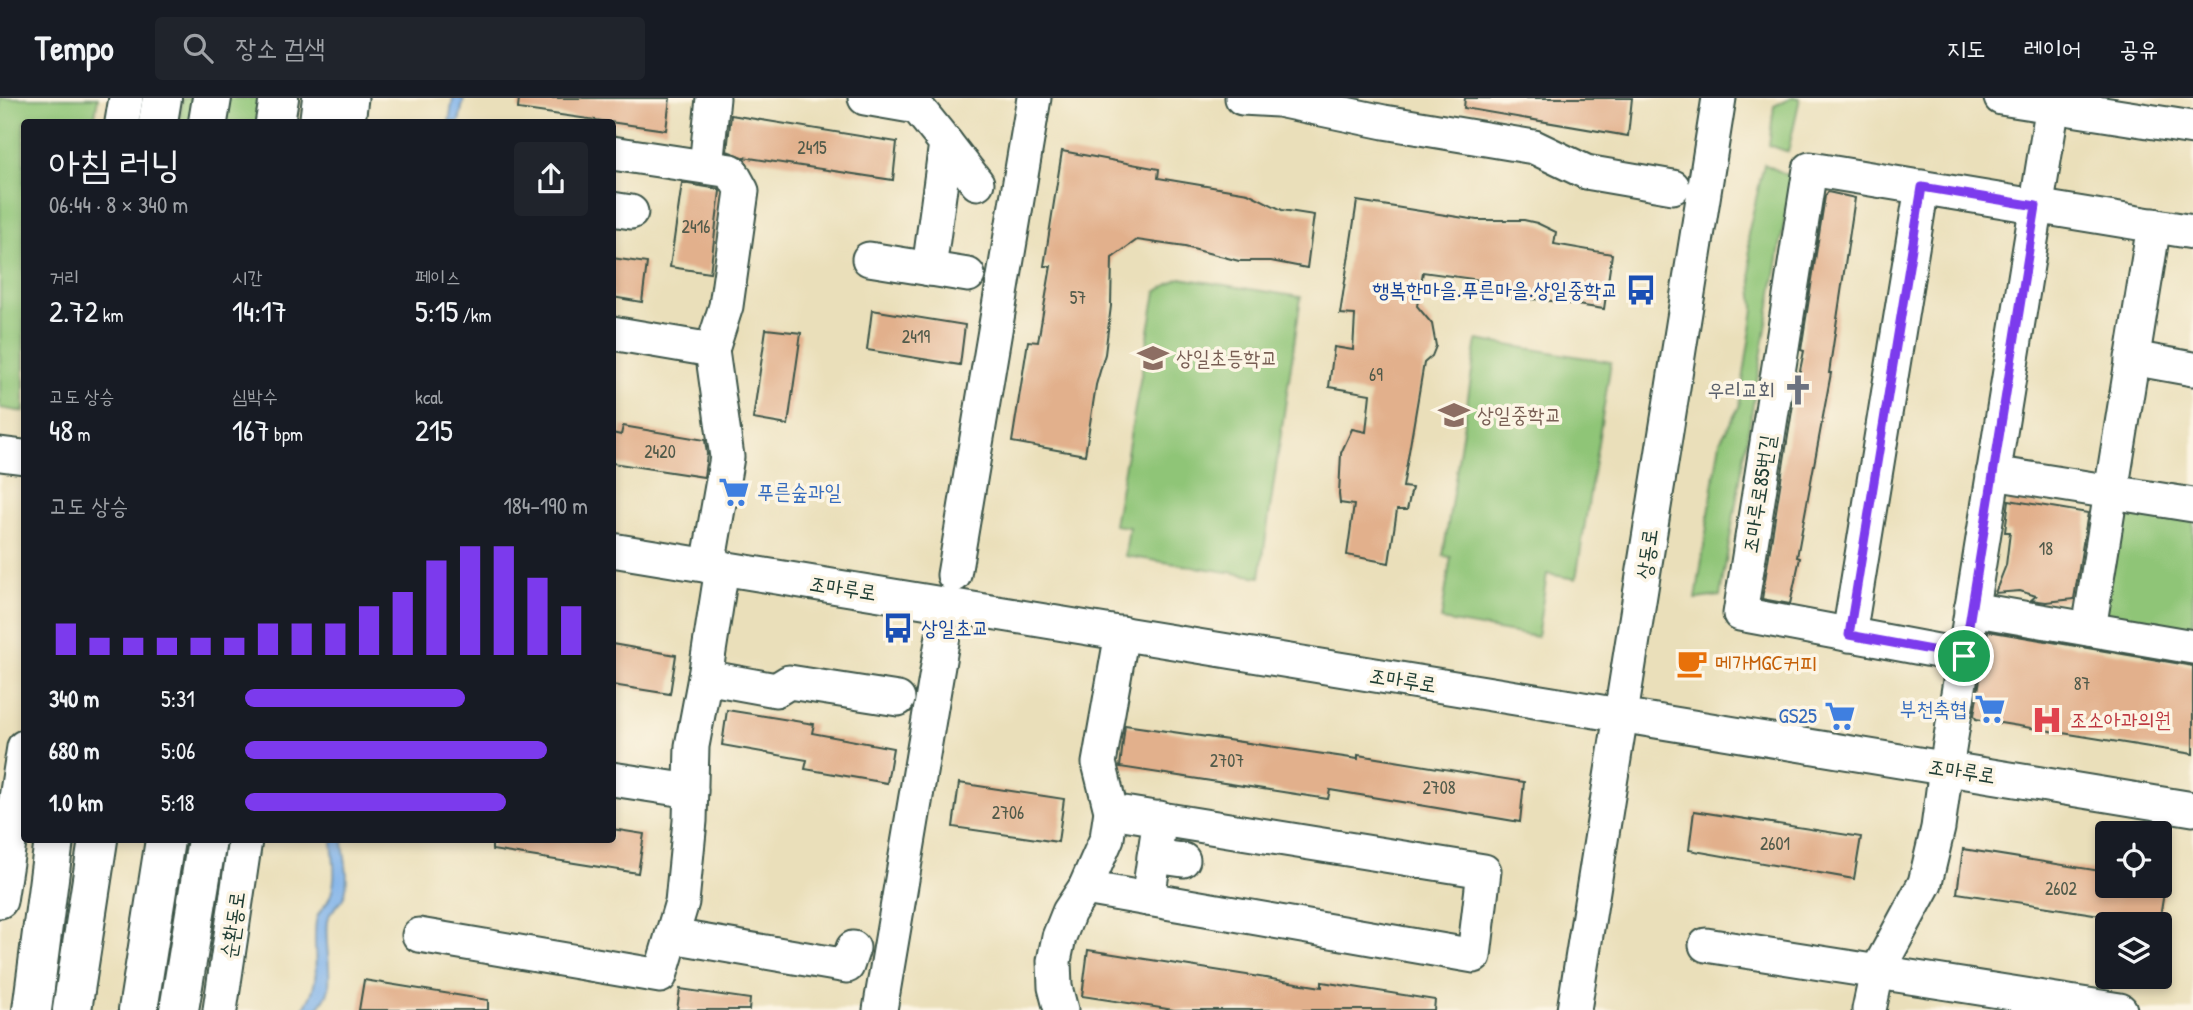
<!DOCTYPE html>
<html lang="ko">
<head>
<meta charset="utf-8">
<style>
  body { margin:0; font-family:"Patrick Hand","Poor Story",sans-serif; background:#20242c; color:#f1f3f6; height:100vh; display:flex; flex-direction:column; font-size:26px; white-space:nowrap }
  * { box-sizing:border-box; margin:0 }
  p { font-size:23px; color:#9ea1a6 }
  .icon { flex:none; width:38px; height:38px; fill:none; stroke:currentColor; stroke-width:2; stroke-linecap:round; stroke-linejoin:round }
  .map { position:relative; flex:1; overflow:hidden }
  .side { position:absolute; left:21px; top:21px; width:595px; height:724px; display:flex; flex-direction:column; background:#171b24; border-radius:7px; box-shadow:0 4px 10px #0003 }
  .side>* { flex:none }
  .buttons { position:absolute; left:2095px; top:723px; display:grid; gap:14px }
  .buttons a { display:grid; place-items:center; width:77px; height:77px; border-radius:7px; background:#171b24; box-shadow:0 4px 10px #0003; font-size:35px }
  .pin { position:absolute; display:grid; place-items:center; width:60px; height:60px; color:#fff; margin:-30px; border:4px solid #fff; border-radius:50%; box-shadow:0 2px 7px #0007 }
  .round { display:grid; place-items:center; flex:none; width:74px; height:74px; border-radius:7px; background:#20242c }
  .head { display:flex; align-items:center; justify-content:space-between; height:119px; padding:0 28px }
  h1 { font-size:38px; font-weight:600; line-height:52px }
  .metrics { display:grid; grid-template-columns:repeat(3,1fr); gap:10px; height:119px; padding:7px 28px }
  .metrics div { display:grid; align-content:center }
  .metrics b { font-size:30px; font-weight:600 }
  .metrics small { font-size:19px; font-weight:400 }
  .metrics p { font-size:19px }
  .chart { height:196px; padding:14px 28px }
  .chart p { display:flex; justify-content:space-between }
  .chart svg { width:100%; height:126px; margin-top:7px; stroke:#7c3aed; stroke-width:6 }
  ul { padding:0 28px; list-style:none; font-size:23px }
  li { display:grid; grid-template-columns:112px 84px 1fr; align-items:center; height:52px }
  li i { height:18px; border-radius:9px; background:#7c3aed }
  header { display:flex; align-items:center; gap:42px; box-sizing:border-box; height:98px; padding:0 35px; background:#171b24; border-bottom:2px solid #363941 }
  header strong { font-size:33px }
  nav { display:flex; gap:38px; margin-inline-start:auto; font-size:24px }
  .search { width:490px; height:63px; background:#20242c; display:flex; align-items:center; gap:18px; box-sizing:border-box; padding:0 24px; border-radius:7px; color:#9ea1a6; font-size:26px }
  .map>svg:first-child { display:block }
  .green { fill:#8fc577; stroke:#578156; stroke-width:2 }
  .water { fill:#7db1ea; stroke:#4e778f; stroke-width:2 }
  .building { fill:#e2b08c }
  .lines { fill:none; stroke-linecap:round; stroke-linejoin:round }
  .minor-casing { stroke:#3d5548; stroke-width:37 }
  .highway-casing { stroke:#3d5548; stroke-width:42 }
  .minor { stroke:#fff; stroke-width:33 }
  .highway { stroke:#fff; stroke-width:38 }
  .route-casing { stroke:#fff; stroke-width:14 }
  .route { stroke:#7c3aed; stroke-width:9 }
  .labels { text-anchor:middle; stroke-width:7; stroke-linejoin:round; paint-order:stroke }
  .number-label { font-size:18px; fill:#505a4a }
  .transit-label { font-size:21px; fill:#164399; stroke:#fcf5e5; text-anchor:end }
  .education-label { font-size:21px; fill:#785e54; stroke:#fcf5e5; text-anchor:start }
  .worship-label { font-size:21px; fill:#5b616d; stroke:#fcf5e5; text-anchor:end }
  .shop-label { font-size:21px; fill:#366cbe; stroke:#fcf5e5; text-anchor:end }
  .street-label { font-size:21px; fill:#1f3d34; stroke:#fcf5e5 }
  .food-label { font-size:21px; fill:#c56008; stroke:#fcf5e5; text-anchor:start }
  .health-label { font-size:21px; fill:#be3a42; stroke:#fcf5e5; text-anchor:start }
</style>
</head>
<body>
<header>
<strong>Tempo</strong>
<div class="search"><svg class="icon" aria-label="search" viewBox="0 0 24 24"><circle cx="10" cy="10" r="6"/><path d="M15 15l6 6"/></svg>장소 검색</div>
<nav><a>지도</a><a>레이어</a><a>공유</a></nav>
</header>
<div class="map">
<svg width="2193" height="912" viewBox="0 0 2193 912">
  <rect width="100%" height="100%" fill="#fcf5e5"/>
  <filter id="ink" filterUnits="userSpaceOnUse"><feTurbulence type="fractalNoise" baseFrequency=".0143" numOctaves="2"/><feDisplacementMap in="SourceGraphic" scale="14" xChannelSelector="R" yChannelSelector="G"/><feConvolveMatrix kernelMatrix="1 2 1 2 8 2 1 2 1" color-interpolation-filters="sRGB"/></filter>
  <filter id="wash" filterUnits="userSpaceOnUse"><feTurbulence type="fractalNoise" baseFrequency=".00686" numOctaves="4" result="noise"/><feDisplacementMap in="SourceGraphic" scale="28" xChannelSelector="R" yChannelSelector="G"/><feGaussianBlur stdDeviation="1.57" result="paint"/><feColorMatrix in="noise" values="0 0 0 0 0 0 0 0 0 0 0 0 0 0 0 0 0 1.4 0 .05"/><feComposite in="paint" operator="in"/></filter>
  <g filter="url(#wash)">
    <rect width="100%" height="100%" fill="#eadfba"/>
    <g class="green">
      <polygon points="0,0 98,0 94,24 24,24 24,314 0,310"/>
      <polygon points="183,0 261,0 257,24 179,24"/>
      <polygon points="1791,0 1800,0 1788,54 1769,47 1774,8"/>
      <polygon points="1764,66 1792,79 1720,498 1696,501 1720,343 1739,309 1754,211 1748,136"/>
      <polygon points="1180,180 1301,199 1260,479 1125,458 1129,429 1114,427 1156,194"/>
      <polygon points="1477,242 1611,264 1576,481 1547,476 1537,539 1441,522 1451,459 1443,458"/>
      <polygon points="2115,402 2193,415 2193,540 2096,524"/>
    </g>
    <g class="water">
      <polygon points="453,0 464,0 459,24 449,24"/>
      <path d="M 332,742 L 343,742 C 344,761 350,777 345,796 C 342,806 329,812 327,823 C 324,844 333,876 328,894 C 326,900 320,907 316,912 L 302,912 C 325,884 311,855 316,823 C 318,812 325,810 329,801 C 338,782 333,762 332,742 Z"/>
    </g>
    <g id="blocks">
      <g class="building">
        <polygon points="519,0 670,0 666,32 518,11"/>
        <polygon points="1465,0 1632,0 1628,38 1464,10"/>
        <polygon points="731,17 897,44 893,82 743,59 727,53"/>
        <polygon points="1062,53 1159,71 1158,80 1248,95 1282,112 1314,117 1307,170 1271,163 1239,163 1185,149 1137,142 1112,160 1111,208 1105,256 1096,287 1085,357 1012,344 1028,243 1038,244 1051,168 1044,168"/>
        <polygon points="682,85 719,91 720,93 710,175 670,169"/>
        <polygon points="1828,94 1855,100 1829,275 1831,275 1797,459 1800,460 1790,506 1762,501 1793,306 1804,253 1801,252 1825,98"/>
        <polygon points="1357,103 1477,122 1524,122 1537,125 1556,134 1554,146 1612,156 1604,211 1538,201 1517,202 1499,195 1502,185 1423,174 1417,208 1432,226 1436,248 1432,258 1424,265 1403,389 1412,390 1407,412 1397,412 1389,465 1347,457 1354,407 1340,405 1339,396 1341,355 1352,331 1366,334 1370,296 1329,289 1334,249 1353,252 1355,217 1340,216"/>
        <polygon points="612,160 647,165 642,204 612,199"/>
        <polygon points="872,212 965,227 960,267 867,252"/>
        <polygon points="766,231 801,235 788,327 753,321"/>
        <polygon points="623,328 705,342 707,356 704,379 612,365 612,335 621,337"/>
        <polygon points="2009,402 2088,415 2074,501 2046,504 2031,502 2036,498 2020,493 1995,495 2006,467 2010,434 2005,434"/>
        <polygon points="1988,533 2193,568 2193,656 1976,621 1974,617"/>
        <polygon points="612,546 676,557 670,596 612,587"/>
        <polygon points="727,612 814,626 812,635 893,650 887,685 805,671 807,662 722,647"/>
        <polygon points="1125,627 1358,661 1358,657 1524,684 1520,724 1330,692 1328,701 1120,669"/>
        <polygon points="959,685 1064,701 1058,744 953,729"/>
        <polygon points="1694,713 1861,739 1854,781 1689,752"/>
        <polygon points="612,731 644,736 638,775 492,752 492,742 612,742"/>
        <polygon points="1963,751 2107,774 2107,788 2165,788 2159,826 1957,795"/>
        <polygon points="1088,852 1322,889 1322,884 1435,902 1434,912 1174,912 1082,898"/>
        <polygon points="364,882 488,902 488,912 359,912"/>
        <polygon points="680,891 750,901 749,912 677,912"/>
      </g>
    </g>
  </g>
  <g filter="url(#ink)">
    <use href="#blocks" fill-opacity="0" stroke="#3d5548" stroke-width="2"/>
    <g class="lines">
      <g class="minor-casing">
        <g id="minor">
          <polyline points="865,0 917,9 946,45 929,171"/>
          <polyline points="1242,0 1278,2 1384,24 1534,49 1586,74 1673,89"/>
          <polyline points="2001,0 2193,30"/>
          <polyline points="122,24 126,0"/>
          <polyline points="348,24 351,0"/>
          <polyline points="946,45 977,85"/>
          <polyline points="612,55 731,73 742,93 726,208 712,252"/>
          <polyline points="706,69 713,0"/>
          <polyline points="612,111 631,114"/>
          <polyline points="869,161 968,177"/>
          <polyline points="612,235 712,252 727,359 708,468"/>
          <polyline points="2132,260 2193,271"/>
          <polyline points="0,356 24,359"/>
          <polyline points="1993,375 2193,407"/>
          <polyline points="612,452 2193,711"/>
          <polyline points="722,470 705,579 776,592 789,584 898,601"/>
          <polyline points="954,477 1034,0"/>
          <polyline points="1971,511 2193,549"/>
          <polyline points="2089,531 2154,127"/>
          <polyline points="1849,537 1922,89"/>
          <polyline points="1964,558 1740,516 1810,71 2193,134"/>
          <polyline points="612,681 691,693"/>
          <polyline points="1154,758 1183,762"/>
          <polyline points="1085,790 1474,858 1484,773 1111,713"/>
          <polyline points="1148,801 1160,720"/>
          <polyline points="0,803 24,649"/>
          <polyline points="419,837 660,878 682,804 690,723 692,648 705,579"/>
          <polyline points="672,838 847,868 853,850"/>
          <polyline points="1706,847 2120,912"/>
          <polyline points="220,912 245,742"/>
          <polyline points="880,912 943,538"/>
          <polyline points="1061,912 1055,889 1054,863 1059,839 1069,814 1085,790 1107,740 1111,713 1099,665 1122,535"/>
          <path d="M 1574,912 C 1624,608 1669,304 1719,0"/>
          <polyline points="1869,912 1877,874 1925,785 1938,730 1946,670 2054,0"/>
        </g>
      </g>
      <g class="highway-casing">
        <g id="highway">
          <polyline points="158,24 162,0"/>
          <polyline points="208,24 212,0"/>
          <polyline points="275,24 279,0"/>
          <polyline points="319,24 322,0"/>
          <polyline points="32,912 54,742"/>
          <polyline points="72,912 98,742"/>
          <polyline points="138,912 165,742"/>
          <polyline points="179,912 207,742"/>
        </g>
      </g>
      <use href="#minor" class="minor"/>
      <use href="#highway" class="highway"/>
    </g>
  </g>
  <g class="lines" filter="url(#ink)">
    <g class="route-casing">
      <polygon id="route" points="1922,89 2036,108 1964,558 1849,537"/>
    </g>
    <use href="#route" class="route"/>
  </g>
  <defs>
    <g id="bus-bare" transform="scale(2.415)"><path d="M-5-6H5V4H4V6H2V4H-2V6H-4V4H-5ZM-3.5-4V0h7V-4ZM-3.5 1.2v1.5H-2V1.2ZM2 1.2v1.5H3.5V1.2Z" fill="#1a4fb4" stroke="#fcf5e5" stroke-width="2.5" paint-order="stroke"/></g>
    <g id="school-bare" transform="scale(2.415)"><path d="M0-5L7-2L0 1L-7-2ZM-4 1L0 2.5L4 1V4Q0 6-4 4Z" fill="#8d6e63" stroke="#fcf5e5" stroke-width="2.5" paint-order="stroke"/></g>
    <g id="church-bare" transform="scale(2.415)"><path d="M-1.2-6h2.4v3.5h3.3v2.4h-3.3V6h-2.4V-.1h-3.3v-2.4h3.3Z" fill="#6b7280" stroke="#fcf5e5" stroke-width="2.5" paint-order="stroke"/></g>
    <g id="supermarket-bare" transform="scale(2.415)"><path d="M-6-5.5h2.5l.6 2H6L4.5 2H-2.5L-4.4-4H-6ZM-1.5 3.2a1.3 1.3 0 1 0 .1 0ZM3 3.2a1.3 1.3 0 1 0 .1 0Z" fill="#3f7fe0" stroke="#fcf5e5" stroke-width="2.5" paint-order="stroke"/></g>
    <g id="cafe-bare" transform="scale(2.415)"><path d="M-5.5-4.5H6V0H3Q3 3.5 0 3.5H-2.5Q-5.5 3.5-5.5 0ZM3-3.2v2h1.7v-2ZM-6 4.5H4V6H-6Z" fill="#e8710a" stroke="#fcf5e5" stroke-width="2.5" paint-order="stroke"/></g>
    <g id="hospital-bare" transform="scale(2.415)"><path d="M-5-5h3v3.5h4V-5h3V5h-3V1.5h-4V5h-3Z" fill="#e0444e" stroke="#fcf5e5" stroke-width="2.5" paint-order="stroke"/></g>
  </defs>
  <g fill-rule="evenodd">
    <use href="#bus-bare" x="1641" y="192"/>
    <use href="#school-bare" x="1153" y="260"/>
    <use href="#church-bare" x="1798" y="292"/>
    <use href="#school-bare" x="1454" y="317"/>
    <use href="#supermarket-bare" x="734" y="394"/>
    <use href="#bus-bare" x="898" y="530"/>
    <use href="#cafe-bare" x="1692" y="565"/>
    <use href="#supermarket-bare" x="1990" y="611"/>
    <use href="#supermarket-bare" x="1840" y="618"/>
    <use href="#hospital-bare" x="2047" y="622"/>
  </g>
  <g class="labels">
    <g class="number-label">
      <text x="812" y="56">2415</text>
      <text x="696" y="135">2416</text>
      <text x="1078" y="206">57</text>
      <text x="916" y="245">2419</text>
      <text x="1376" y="283">69</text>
      <text x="660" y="360">2420</text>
      <text x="2046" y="457">18</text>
      <text x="2082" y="592">87</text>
      <text x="1227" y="669">2707</text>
      <text x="1439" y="696">2708</text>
      <text x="1008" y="721">2706</text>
      <text x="1775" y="752">2601</text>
      <text x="2061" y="797">2602</text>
    </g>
    <g class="transit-label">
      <text x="1618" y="199">행복한마을.푸른마을.상일중학교</text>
      <text x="921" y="537" text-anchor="start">상일초교</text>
    </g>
    <g class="education-label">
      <text x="1176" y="267">상일초등학교</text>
      <text x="1477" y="324">상일중학교</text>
    </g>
    <g class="worship-label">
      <text x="1775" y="299">우리교회</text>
    </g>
    <g class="shop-label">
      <text x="757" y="401" text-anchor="start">푸른숲과일</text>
      <text x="1967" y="618">부천축협</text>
      <text x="1817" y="625">GS25</text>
    </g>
    <g class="street-label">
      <text transform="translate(1759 396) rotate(-81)" y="7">조마루로85번길</text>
      <text transform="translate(1647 456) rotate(-82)" y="7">상동로</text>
      <text transform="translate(843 490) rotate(9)" y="7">조마루로</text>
      <text transform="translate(1403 582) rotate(9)" y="7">조마루로</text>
      <text transform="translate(1962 673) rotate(9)" y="7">조마루로</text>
      <text transform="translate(233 827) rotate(-82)" y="7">순환동로</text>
    </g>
    <g class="food-label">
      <text x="1715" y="572">메가MGC커피</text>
    </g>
    <g class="health-label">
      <text x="2070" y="629">조소아과의원</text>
    </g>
  </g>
</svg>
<div class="buttons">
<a><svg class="icon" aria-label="locate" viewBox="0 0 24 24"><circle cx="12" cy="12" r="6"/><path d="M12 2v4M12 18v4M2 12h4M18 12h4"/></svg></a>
<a><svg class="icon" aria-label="layers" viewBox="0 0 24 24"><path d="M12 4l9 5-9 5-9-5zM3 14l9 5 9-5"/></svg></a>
</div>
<div class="pin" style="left:1964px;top:558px;background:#1e9e55"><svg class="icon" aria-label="arrive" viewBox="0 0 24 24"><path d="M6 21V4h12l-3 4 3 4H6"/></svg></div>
<section class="side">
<div class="head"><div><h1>아침 러닝</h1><p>06:44 · 8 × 340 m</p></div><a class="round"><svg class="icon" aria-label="share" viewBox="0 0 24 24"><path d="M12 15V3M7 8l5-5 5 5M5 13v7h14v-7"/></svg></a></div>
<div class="metrics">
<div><p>거리</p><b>2.72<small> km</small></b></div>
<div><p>시간</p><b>14:17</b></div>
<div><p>페이스</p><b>5:15<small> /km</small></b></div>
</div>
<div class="metrics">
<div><p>고도 상승</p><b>48<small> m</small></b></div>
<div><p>심박수</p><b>167<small> bpm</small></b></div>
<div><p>kcal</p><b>215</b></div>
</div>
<div class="chart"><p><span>고도 상승</span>184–190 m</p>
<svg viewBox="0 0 160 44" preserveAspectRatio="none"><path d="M5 44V33M15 44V38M25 44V38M35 44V38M45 44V38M55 44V38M65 44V33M75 44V33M85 44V33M95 44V27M105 44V22M115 44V11M125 44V6M135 44V6M145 44V17M155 44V27"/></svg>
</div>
<ul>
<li><b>340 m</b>5:31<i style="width:64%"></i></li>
<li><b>680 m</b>5:06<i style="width:88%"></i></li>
<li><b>1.0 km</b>5:18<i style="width:76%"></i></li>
</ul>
</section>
</div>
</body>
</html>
